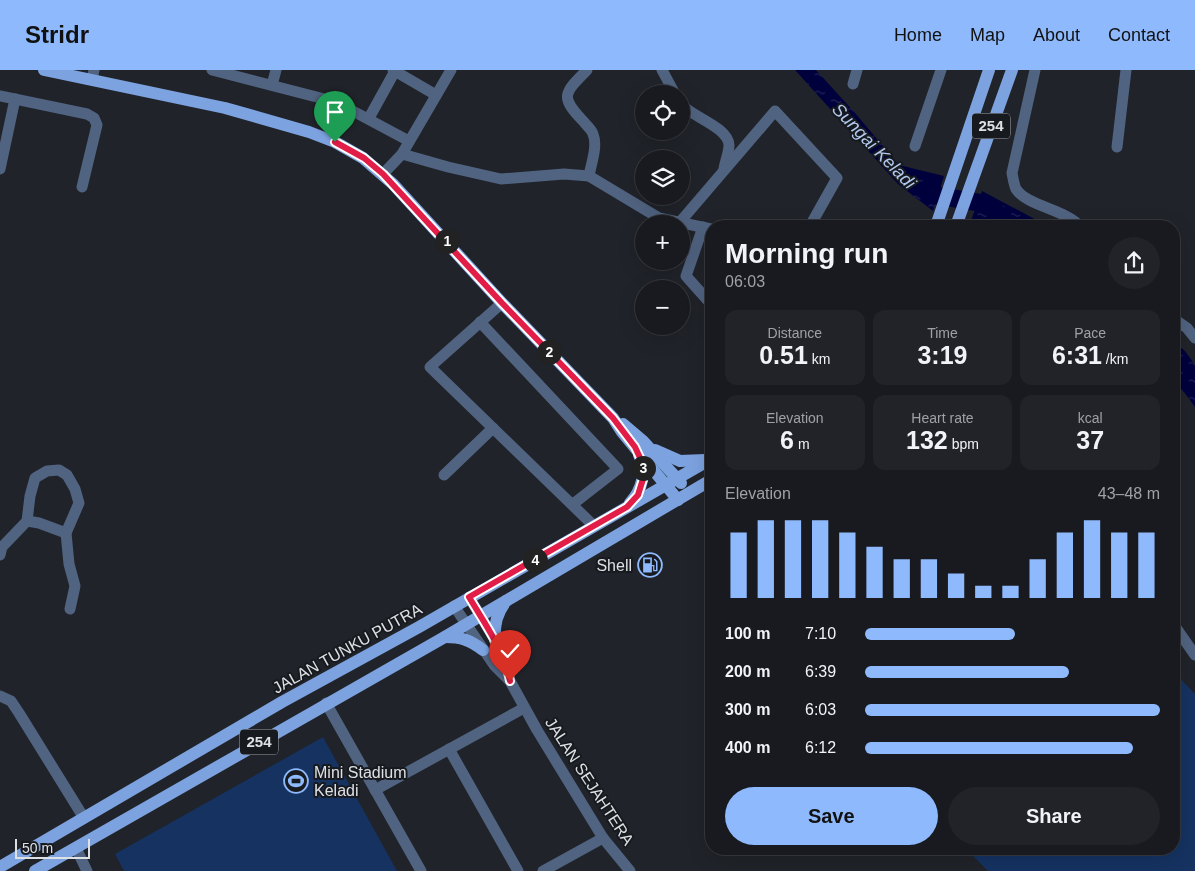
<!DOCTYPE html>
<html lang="en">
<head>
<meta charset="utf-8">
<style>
  body { margin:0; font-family:Arial,sans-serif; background:#212328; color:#f1f3f6; height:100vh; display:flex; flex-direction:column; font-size:19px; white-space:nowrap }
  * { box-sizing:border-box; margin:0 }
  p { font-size:16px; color:#9fa1a4 }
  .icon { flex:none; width:28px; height:28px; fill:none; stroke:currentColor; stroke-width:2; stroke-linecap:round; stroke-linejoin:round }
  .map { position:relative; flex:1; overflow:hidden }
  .drawer { position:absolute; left:705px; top:150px; width:475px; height:635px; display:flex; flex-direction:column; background:#181a1f; border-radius:20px; box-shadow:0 5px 20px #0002,0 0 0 1px #36383d }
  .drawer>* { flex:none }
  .tools { position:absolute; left:635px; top:15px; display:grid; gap:10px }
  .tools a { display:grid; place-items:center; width:55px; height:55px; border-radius:50%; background:#181a1f; box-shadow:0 5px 20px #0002,0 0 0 1px #36383d; font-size:25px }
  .scale { position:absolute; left:15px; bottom:12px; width:75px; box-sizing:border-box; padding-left:5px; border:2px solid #dee1e4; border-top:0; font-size:14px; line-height:18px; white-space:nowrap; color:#dee1e4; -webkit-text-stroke:4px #171a1f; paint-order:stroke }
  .pin { position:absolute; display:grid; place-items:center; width:42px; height:42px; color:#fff; margin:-51px -21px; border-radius:50% 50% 50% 0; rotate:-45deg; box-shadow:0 0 5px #0007 }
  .pin .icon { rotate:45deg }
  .km { position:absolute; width:25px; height:25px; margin:-12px; border-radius:50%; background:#222; color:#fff; font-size:14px; line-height:25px; text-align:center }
  .round { display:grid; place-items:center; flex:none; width:52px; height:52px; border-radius:26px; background:#212328 }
  .headline { display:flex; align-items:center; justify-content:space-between; height:85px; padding:0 20px }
  h1 { font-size:28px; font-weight:600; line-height:38px }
  .metrics { display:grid; grid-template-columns:repeat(3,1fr); gap:8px; height:85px; padding:5px 20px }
  .metrics div { display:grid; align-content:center; border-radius:12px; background:#212328; text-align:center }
  .metrics b { font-size:25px; font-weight:600 }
  .metrics small { font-size:14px; font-weight:400 }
  .metrics p { font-size:14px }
  .chart { height:140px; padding:10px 20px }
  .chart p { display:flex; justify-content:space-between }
  .chart svg { width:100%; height:90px; margin-top:5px; stroke:#8eb9fd; stroke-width:6 }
  .cta { display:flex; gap:10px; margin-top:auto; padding:10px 20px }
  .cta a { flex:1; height:58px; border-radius:30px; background:#8eb9fd; color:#111; font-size:20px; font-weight:600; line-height:58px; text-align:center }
  .cta a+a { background:#212328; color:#f1f3f6 }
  ul { padding:0 20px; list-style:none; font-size:16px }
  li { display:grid; grid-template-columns:80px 60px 1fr; align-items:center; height:38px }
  li i { height:12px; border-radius:6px; background:#8eb9fd }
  header { display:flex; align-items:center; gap:30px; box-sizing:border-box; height:70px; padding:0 25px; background:#8eb9fd; color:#111 }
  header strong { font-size:24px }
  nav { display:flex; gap:28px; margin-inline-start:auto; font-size:18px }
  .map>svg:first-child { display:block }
  .garden { fill:#153261 }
  .water { fill:url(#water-ripples) }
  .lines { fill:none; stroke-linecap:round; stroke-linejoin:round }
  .river { stroke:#00003d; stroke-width:18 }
  .minor { stroke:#506380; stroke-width:11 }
  .major { stroke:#7ca2df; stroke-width:12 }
  .route-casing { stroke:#fff; stroke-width:10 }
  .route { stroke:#e11d48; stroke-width:6 }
  .labels { text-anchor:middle; stroke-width:4; stroke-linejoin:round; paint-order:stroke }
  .shield { fill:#171a1f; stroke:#a2a5a9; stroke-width:1 }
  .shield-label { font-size:15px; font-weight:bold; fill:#dee1e4 }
  .poi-label { font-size:16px; fill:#dee1e4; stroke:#171a1f; text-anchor:end }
  .street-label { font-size:16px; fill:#dee1e4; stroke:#171a1f }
  .water-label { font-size:18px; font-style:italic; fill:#b2c9ef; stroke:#171a1f }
</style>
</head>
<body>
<header>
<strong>Stridr</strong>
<nav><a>Home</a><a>Map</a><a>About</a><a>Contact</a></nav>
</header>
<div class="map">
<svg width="1195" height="801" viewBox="0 0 1195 801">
  <defs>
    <pattern id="water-ripples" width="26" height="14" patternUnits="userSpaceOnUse" patternTransform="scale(1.25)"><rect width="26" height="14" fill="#00003d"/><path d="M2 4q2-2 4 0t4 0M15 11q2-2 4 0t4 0" fill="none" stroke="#252559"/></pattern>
  </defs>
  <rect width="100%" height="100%" fill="#202329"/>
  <g class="garden">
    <polygon points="1174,602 1195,624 1195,801 988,801 966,779 1174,779"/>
    <polygon points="323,667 397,801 124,801 115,784"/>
  </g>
  <g class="water">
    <polygon points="795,0 816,0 855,43 899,95 944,106 933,141 898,114"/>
    <polygon points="982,121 1044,154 1048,156 969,156"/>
    <polygon points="1174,272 1185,281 1195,295 1195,337 1184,322 1174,314"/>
  </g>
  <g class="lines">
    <polyline class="river" points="928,124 987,134 1010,156"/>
    <g class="minor">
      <polyline points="212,0 336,32 409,71"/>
      <polyline points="393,0 436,25"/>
      <path d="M 587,0 C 563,24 560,27 584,52 C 587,56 592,60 593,64 C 598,76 591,94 589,106"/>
      <polyline points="662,0 675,24"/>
      <path d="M 1035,0 L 1012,103 C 1013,108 1014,115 1016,119 C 1027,136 1064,139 1080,156"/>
      <polyline points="92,10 94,0"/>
      <polyline points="853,14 857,0"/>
      <polyline points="272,15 276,0"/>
      <polyline points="0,26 87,44 94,48 97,55 82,117"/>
      <path d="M 681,34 C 692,47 728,57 729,75 C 729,83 725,91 724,99"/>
      <polyline points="369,48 395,1"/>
      <polyline points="915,76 941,0"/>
      <polyline points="1117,77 1126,0"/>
      <polyline points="402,84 448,97 501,109 564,104 589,106 659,148 711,159"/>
      <polyline points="0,99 15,29"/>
      <polyline points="383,104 402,84 451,0"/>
      <polyline points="680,152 775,41 837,108 810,156"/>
      <polyline points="703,157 686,206 711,234"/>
      <polyline points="502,233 430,297 594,456"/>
      <polyline points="1174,249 1187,258 1195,268"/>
      <polyline points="480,252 618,399 573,434"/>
      <polyline points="444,405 493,358"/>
      <polyline points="27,451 39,453 66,463"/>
      <polyline points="0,485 2,477 27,451 30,426 35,408 47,401 59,400 67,405 75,419 79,433 66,463 69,494 75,516 70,539"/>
      <polyline points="469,527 495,570 508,601 510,611 537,660 603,768 630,801"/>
      <polyline points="454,536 494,595 510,611"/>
      <polyline points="1174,555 1195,585"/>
      <polyline points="0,626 11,631 19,643 84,748"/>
      <polyline points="326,633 421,801"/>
      <polyline points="449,679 518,801"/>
      <polyline points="375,720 524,638"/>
      <polyline points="76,778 87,801"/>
      <polyline points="543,801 603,768"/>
    </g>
    <g class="major">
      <polyline points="44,0 225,38 309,62 335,72 363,88 393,114 502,233 613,348 622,362 678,430"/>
      <polyline points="936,156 989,0"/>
      <polyline points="956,156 1012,0"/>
      <polyline points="623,354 643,371 681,413"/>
      <polyline points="655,380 680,391 705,390"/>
      <path d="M 630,433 C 642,420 647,402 639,385"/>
      <path d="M 445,567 C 461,567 470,570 483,580"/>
      <path d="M 495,570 C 494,554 497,543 506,531"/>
      <polyline points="0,797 282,632 419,557 711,389"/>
      <polyline points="35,801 443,568 711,410"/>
    </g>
  </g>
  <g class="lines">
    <g class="route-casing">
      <path id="route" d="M 335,72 L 364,88 L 383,104 L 502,233 L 613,348 L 635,377 L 642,392 L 643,409 L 638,425 L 627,437 L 469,527 C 485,554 504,580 510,611"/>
    </g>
    <use href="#route" class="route"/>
  </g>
  <defs>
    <g id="fuel-ring" transform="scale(1.25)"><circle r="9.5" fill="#171a1f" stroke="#8eb9fd" stroke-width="1.5"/><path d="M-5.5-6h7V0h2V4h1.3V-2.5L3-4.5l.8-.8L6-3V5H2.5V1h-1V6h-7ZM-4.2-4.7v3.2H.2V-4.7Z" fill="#8eb9fd"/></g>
    <g id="stadium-ring" transform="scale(1.25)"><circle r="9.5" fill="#171a1f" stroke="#8eb9fd" stroke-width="1.5"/><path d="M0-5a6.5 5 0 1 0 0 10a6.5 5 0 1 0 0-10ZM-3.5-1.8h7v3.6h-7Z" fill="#8eb9fd"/></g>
  </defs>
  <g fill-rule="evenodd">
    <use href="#fuel-ring" x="650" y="495"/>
    <use href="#stadium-ring" x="296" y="711"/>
  </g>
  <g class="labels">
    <g class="shield">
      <rect x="972" y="43.5" width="38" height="25" rx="4"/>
      <rect x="240" y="659.5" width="38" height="25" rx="4"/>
    </g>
    <g class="shield-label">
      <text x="991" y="61">254</text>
      <text x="259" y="677">254</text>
    </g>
    <g class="poi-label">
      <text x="632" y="501">Shell</text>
      <text x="314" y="708" text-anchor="start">Mini Stadium<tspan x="314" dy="18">Keladi</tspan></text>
    </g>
    <g class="street-label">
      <text transform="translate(347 578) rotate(-29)" y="6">JALAN TUNKU PUTRA</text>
      <text transform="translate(590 711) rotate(57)" y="6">JALAN SEJAHTERA</text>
    </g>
    <g class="water-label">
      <text transform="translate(874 76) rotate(46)" y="6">Sungai Keladi</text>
    </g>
  </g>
</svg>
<div class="tools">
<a><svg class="icon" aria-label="locate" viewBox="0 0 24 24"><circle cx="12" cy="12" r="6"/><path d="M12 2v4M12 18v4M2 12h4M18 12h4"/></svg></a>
<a><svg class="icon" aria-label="layers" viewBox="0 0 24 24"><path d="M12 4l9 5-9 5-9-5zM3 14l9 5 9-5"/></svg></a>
<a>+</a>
<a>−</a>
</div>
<div class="scale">50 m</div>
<div class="pin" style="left:335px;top:72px;background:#1e9e55"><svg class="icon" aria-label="arrive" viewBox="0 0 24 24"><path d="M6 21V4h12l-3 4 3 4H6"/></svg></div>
<div class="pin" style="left:510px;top:611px;background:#d93025"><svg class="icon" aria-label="check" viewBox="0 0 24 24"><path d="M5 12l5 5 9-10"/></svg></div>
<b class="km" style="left:447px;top:171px">1</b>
<b class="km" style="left:549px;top:282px">2</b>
<b class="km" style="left:643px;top:398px">3</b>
<b class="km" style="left:535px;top:490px">4</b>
<section class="drawer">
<div class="headline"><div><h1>Morning run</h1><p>06:03</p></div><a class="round"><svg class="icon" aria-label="share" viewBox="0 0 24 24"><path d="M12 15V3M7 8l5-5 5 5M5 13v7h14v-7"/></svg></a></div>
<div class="metrics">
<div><p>Distance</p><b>0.51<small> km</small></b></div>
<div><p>Time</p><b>3:19</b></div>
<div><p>Pace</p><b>6:31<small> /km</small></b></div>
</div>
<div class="metrics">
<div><p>Elevation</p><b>6<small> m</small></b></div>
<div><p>Heart rate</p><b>132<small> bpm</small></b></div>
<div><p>kcal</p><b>37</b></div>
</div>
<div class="chart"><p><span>Elevation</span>43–48 m</p>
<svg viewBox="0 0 160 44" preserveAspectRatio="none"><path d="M5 44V12M15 44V6M25 44V6M35 44V6M45 44V12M55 44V19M65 44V25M75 44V25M85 44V32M95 44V38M105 44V38M115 44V25M125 44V12M135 44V6M145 44V12M155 44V12"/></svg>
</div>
<ul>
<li><b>100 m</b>7:10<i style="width:51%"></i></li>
<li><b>200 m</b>6:39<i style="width:69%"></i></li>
<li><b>300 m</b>6:03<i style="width:100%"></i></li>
<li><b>400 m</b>6:12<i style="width:91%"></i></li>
</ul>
<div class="cta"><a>Save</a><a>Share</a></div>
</section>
</div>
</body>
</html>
